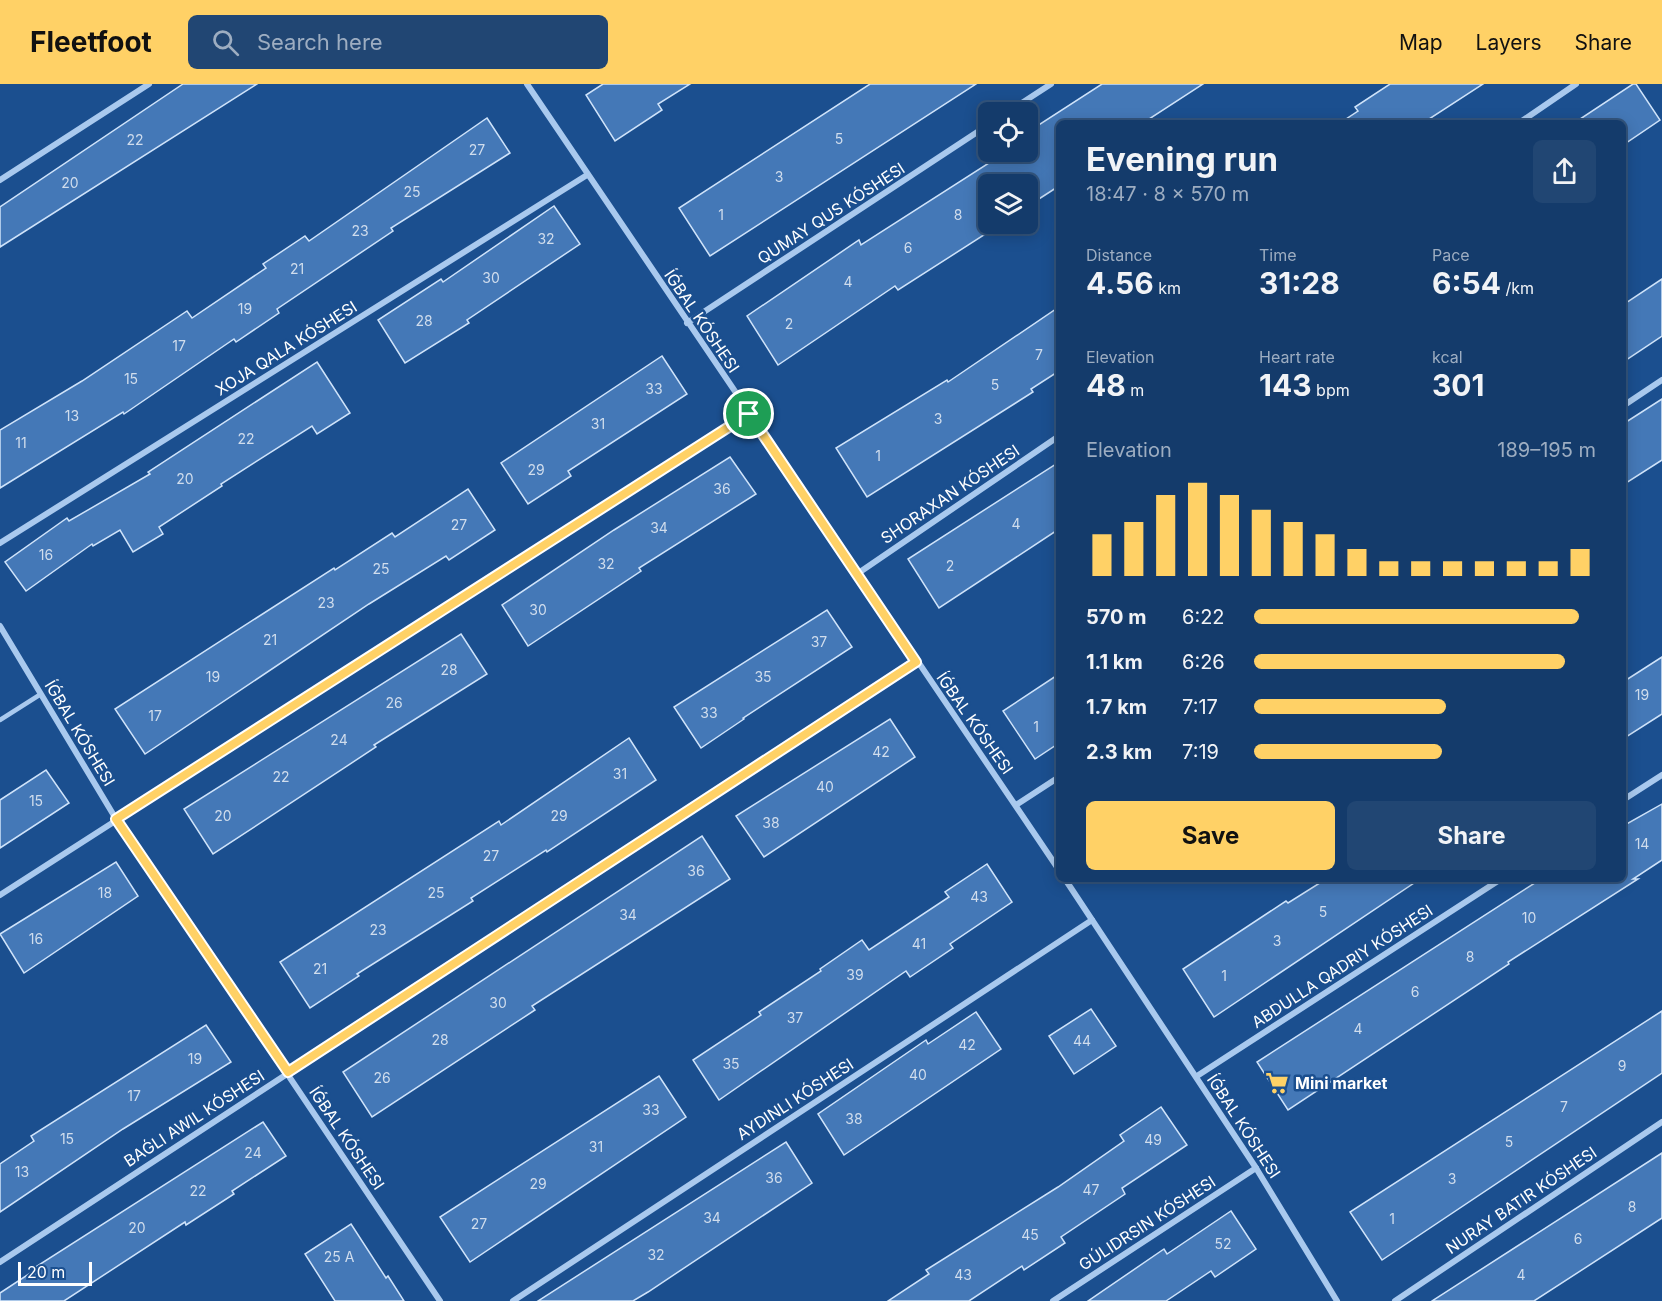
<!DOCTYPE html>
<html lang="en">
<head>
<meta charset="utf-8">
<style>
  body { margin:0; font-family:Inter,sans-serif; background:#214673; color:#f1f3f6; height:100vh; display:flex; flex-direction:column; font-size:22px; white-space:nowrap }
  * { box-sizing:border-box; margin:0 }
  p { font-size:20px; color:#9dadc1 }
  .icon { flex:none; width:33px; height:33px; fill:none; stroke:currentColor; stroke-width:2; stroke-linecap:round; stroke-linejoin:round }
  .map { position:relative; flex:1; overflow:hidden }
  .sheet { position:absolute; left:1056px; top:36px; width:570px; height:762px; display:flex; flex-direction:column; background:#143b6b; border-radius:9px; box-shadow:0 3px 15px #0003,0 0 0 2px #33557e }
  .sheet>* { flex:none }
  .controls { position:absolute; left:978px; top:18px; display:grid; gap:12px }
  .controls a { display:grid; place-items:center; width:60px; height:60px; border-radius:9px; background:#143b6b; box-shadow:0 3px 15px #0003,0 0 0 2px #33557e; font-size:30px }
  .scale { position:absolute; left:18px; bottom:15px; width:74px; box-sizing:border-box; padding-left:6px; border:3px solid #fff; border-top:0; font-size:16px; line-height:21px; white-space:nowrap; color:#fff; -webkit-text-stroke:4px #1b4f8f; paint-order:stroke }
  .pin { position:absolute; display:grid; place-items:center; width:51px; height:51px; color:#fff; margin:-26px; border:3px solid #fff; border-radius:50%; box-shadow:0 2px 6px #0007 }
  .round { display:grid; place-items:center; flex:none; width:63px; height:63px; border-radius:9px; background:#214673 }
  .overview { display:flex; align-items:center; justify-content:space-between; height:102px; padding:0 30px }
  h1 { font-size:33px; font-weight:700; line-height:45px }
  .stats { display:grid; grid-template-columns:repeat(3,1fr); gap:9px; height:102px; padding:6px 30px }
  .stats div { display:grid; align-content:center }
  .stats b { font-size:30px; font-weight:700 }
  .stats small { font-size:16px; font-weight:400 }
  .stats p { font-size:16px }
  .chart { height:168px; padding:12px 30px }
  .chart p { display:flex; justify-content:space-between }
  .chart svg { width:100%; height:108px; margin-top:6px; stroke:#ffd166; stroke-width:6 }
  .button { display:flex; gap:12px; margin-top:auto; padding:12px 30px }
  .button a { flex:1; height:69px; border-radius:9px; background:#ffd166; color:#111; font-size:24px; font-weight:700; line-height:69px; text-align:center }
  .button a+a { background:#214673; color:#f1f3f6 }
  ul { padding:0 30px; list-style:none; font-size:20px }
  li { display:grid; grid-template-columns:96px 72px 1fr; align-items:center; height:45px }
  li i { height:15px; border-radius:8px; background:#ffd166 }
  header { display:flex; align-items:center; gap:36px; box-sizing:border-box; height:84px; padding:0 30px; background:#ffd166; color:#111 }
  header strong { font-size:28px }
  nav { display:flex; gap:33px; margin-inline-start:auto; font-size:21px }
  .search { width:420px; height:54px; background:#214673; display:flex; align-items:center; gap:15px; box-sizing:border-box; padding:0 21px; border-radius:9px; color:#9dadc1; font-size:22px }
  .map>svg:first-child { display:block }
  .building { fill:#4478b7; stroke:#cfe3fa; stroke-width:1.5 }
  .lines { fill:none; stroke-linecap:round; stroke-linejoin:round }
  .lane { stroke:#a9c9ee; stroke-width:4.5 }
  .street { stroke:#a9c9ee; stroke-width:6 }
  .route-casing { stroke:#fff; stroke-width:12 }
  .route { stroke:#ffd166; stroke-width:8 }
  .labels { text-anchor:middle; stroke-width:5; stroke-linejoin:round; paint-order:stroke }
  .number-label { font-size:14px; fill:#d0dded }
  .street-label { font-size:16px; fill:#fff; stroke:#1b4f8f }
  .poi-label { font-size:16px; font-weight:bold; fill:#fff; stroke:#1b4f8f; text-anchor:start }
</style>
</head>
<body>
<header>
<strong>Fleetfoot</strong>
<div class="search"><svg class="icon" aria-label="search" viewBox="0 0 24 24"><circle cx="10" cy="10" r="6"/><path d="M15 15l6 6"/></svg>Search here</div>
<nav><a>Map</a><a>Layers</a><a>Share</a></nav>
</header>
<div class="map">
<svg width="1662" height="1217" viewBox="0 0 1662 1217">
  <rect width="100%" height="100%" fill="#1b4f8f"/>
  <g class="building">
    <polygon points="183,0 257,0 0,163 0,123"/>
    <polygon points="603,0 690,0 658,20 662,26 615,57 586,11"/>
    <polygon points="870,0 976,0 710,172 679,124"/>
    <polygon points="1102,0 1203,0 1143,39 1059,39 1059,102 1028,122 1028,100 988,100 988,140 1001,140 898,206 895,202 778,281 747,232 859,156 861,161 1006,68 1028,68 1028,53 1039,46 1037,42"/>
    <polygon points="1390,0 1483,0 1423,39 1340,39 1358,27 1355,23"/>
    <polygon points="1633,0 1636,0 1660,36 1623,61 1623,39 1574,39"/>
    <polygon points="487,34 510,69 391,144 393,147 277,225 279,229 236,258 234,255 124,330 123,328 0,404 0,346 82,297 187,227 192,234 266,184 263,180 305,152 309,157"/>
    <polygon points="554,122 580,160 467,236 469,239 405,279 378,236 441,195 443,198"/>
    <polygon points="1662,195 1662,252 1623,278 1623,221"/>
    <polygon points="1059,223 1059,287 1031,305 1033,308 867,413 836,364 947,296 948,298"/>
    <polygon points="662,272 687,310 568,387 571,392 528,420 501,379"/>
    <polygon points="317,278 350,329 317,350 312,342 221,400 222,402 159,443 163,450 133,468 120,446 93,462 92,460 26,507 5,478 67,434 69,437 150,390 148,388"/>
    <polygon points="1662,315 1662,376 1623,401 1623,340"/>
    <polygon points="730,373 756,410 639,484 641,487 528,562 502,521 614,446"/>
    <polygon points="1059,378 1059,445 939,524 908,475"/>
    <polygon points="468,405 495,446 449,476 446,472 369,520 145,670 115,625 334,484 335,486 392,449 395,453"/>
    <polygon points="827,526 852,563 743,634 744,635 701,664 674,623"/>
    <polygon points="461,550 487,590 374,661 376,663 213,770 184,725"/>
    <polygon points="1662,573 1662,630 1623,655 1623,598"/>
    <polygon points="1059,590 1059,659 1035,675 1003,627"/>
    <polygon points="890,635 915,673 764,773 736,732"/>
    <polygon points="629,654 656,696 547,768 546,766 471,814 473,817 357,890 359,892 310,924 280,878 499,737 501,741"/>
    <polygon points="46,686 69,719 0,764 0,716"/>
    <polygon points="1662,720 1662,776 1633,795 1638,795 1508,878 1509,880 1288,1026 1257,978 1541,795 1623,795 1623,742"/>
    <polygon points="702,752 730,795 532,922 535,926 372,1033 343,988"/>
    <polygon points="116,778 138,812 24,889 0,850"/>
    <polygon points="987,780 1012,818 950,860 953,864 910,893 906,887 719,1016 693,976 761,931 759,928 821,887 820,885 862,856 869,866 949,813 945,808"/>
    <polygon points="1326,795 1420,795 1214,933 1183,885 1286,817 1288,819"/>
    <polygon points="1091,925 1116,962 1074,990 1049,952"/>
    <polygon points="1662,927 1662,989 1382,1176 1350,1128"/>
    <polygon points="976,928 1001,965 844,1071 818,1030 926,956 928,960"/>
    <polygon points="206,941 231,978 123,1045 0,1128 0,1080 34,1057 31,1052"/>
    <polygon points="659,992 686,1033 470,1178 440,1133"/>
    <polygon points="1161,1023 1187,1061 1122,1104 1125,1110 1061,1153 1065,1159 1024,1186 1022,1182 969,1217 888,1217 929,1190 926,1186 1058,1103 1124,1057 1120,1051"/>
    <polygon points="263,1038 286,1072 232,1107 234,1110 186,1141 185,1138 64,1217 0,1217 0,1209 35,1186 34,1184"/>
    <polygon points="786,1058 812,1099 648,1208 633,1217 538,1217"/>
    <polygon points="1662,1069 1662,1134 1534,1217 1432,1217"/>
    <polygon points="1231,1127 1256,1165 1215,1193 1211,1187 1166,1217 1088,1217 1164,1165 1167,1170"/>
    <polygon points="351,1140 386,1194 388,1192 404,1217 335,1217 305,1170"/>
  </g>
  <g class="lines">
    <polyline class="lane" points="0,636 41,610"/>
    <g class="street">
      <polyline points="527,0 1059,786"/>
      <polyline points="1008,28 1051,0"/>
      <polyline points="1519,39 1576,0"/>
      <polyline points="0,96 149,0"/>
      <polyline points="687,239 988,41"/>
      <polyline points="1623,322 1662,296"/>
      <polyline points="0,459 587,91"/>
      <polyline points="857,490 1059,352"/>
      <polyline points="0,542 116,735 440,1217"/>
      <polyline points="1623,716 1662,691"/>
      <polyline points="1016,721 1059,693"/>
      <polyline points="1065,795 1256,1084 1337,1217"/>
      <polyline points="0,811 749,330"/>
      <polyline points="1197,992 1501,795"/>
      <polyline points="0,1178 916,578"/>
      <polyline points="513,1217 1092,836"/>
      <polyline points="1053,1217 1256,1084"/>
      <polyline points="1395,1217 1662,1038"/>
    </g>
  </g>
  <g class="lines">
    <g class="route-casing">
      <polygon id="route" points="749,330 916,578 288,988 116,735"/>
    </g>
    <use href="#route" class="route"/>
  </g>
  <defs>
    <g id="supermarket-bare" transform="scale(1.8)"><path d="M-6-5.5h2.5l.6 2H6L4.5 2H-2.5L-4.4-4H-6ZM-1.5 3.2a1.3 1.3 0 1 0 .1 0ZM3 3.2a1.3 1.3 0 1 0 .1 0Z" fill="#ffd166" stroke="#1b4f8f" stroke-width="2.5" paint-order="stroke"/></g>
  </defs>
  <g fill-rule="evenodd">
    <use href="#supermarket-bare" x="1277" y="999"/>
  </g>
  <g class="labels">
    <g class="number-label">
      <text x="839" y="60">5</text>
      <text x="135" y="61">22</text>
      <text x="477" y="71">27</text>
      <text x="779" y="98">3</text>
      <text x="70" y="104">20</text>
      <text x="412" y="113">25</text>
      <text x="721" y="136">1</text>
      <text x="958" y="136">8</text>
      <text x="360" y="152">23</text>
      <text x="546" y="160">32</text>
      <text x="908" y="169">6</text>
      <text x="297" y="190">21</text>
      <text x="491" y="199">30</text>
      <text x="848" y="203">4</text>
      <text x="245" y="230">19</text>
      <text x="424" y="242">28</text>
      <text x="789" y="245">2</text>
      <text x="179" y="267">17</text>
      <text x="1039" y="276">7</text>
      <text x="131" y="300">15</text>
      <text x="995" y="306">5</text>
      <text x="654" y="310">33</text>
      <text x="72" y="337">13</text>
      <text x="938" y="340">3</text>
      <text x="598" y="345">31</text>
      <text x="246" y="360">22</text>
      <text x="21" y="364">11</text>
      <text x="878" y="377">1</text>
      <text x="536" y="391">29</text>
      <text x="185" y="400">20</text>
      <text x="722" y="410">36</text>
      <text x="1016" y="445">4</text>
      <text x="459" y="446">27</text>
      <text x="659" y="449">34</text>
      <text x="46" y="476">16</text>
      <text x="606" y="485">32</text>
      <text x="950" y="487">2</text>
      <text x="381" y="490">25</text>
      <text x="326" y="524">23</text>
      <text x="538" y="531">30</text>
      <text x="270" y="561">21</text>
      <text x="819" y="563">37</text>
      <text x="449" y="591">28</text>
      <text x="213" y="598">19</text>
      <text x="763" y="598">35</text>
      <text x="1642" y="616">19</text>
      <text x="394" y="624">26</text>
      <text x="709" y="634">33</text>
      <text x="155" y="637">17</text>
      <text x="1036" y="648">1</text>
      <text x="339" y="661">24</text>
      <text x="881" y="673">42</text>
      <text x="620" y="695">31</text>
      <text x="281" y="698">22</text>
      <text x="825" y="708">40</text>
      <text x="36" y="722">15</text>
      <text x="223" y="737">20</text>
      <text x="559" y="737">29</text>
      <text x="771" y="744">38</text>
      <text x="1642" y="765">14</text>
      <text x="491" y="777">27</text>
      <text x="696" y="792">36</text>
      <text x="105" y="814">18</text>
      <text x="436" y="814">25</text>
      <text x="979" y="818">43</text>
      <text x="1323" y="833">5</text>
      <text x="628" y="836">34</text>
      <text x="1529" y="839">10</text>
      <text x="378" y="851">23</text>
      <text x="36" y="860">16</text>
      <text x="1277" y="862">3</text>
      <text x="919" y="865">41</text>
      <text x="1470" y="878">8</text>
      <text x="320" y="890">21</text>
      <text x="855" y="896">39</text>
      <text x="1224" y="897">1</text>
      <text x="1415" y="913">6</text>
      <text x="498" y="924">30</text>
      <text x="795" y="939">37</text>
      <text x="1358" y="950">4</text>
      <text x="440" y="961">28</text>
      <text x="1082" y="962">44</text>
      <text x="967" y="966">42</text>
      <text x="195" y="980">19</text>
      <text x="731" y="985">35</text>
      <text x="1622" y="987">9</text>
      <text x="918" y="996">40</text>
      <text x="382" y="999">26</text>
      <text x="134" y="1017">17</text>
      <text x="1564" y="1028">7</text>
      <text x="651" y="1031">33</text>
      <text x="854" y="1040">38</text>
      <text x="67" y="1060">15</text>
      <text x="1153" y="1061">49</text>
      <text x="1509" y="1063">5</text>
      <text x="596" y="1068">31</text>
      <text x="253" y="1074">24</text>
      <text x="22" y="1093">13</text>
      <text x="774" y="1099">36</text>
      <text x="1452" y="1100">3</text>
      <text x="538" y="1105">29</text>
      <text x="1091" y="1111">47</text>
      <text x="198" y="1112">22</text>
      <text x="1632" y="1128">8</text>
      <text x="712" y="1139">34</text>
      <text x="1392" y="1140">1</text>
      <text x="479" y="1145">27</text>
      <text x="137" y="1149">20</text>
      <text x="1030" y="1156">45</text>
      <text x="1578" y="1160">6</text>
      <text x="1223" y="1165">52</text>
      <text x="656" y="1176">32</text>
      <text x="339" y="1178">25 А</text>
      <text x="963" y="1196">43</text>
      <text x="1521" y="1196">4</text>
    </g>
    <g class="street-label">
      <text transform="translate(831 129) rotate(-33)" y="6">QUMAY QUS KÓSHESI</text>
      <text transform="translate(702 237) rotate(56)" y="6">ÍǴBAL KÓSHESI</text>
      <text transform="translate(286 264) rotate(-32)" y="6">XOJA QALA KÓSHESI</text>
      <text transform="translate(950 410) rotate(-34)" y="6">SHORAXAN KÓSHESI</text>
      <text transform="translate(975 639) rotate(55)" y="6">ÍǴBAL KÓSHESI</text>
      <text transform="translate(80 649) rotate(59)" y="6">ÍǴBAL KÓSHESI</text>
      <text transform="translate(1342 882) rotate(-33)" y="6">ABDULLA QADRIY KÓSHESI</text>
      <text transform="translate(795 1015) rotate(-33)" y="6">AYDINLI KÓSHESI</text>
      <text transform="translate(194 1034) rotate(-33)" y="6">BAǴLI AWIL KÓSHESI</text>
      <text transform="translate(1244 1042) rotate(57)" y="6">ÍǴBAL KÓSHESI</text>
      <text transform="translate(347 1054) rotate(56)" y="6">ÍǴBAL KÓSHESI</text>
      <text transform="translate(1521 1116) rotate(-34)" y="6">NURAY BATIR KÓSHESI</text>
      <text transform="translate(1147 1139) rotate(-33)" y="6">GÚLIDRSIN KÓSHESI</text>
    </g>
    <g class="poi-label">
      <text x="1295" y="1005">Mini market</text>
    </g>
  </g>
</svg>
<div class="controls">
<a><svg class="icon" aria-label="locate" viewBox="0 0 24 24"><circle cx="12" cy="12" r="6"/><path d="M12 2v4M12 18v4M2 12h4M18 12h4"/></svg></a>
<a><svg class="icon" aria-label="layers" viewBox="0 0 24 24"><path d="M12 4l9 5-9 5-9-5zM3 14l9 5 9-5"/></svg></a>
</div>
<div class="scale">20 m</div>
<div class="pin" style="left:749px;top:330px;background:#1e9e55"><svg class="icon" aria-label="arrive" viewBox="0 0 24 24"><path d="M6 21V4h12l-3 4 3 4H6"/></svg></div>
<section class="sheet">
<div class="overview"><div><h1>Evening run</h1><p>18:47 · 8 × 570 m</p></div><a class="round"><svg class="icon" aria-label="share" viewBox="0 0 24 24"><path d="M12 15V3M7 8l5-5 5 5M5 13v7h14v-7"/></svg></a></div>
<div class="stats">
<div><p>Distance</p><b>4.56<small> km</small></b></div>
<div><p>Time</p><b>31:28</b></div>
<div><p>Pace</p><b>6:54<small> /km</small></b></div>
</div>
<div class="stats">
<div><p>Elevation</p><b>48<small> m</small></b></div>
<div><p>Heart rate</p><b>143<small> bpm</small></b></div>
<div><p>kcal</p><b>301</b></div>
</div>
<div class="chart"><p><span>Elevation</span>189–195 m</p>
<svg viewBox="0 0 160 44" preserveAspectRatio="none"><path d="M5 44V27M15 44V22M25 44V11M35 44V6M45 44V11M55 44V17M65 44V22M75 44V27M85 44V33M95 44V38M105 44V38M115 44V38M125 44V38M135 44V38M145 44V38M155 44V33"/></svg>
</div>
<ul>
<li><b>570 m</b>6:22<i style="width:95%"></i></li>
<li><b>1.1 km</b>6:26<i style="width:91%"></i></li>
<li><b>1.7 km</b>7:17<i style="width:56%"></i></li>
<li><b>2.3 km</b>7:19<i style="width:55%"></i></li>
</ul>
<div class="button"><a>Save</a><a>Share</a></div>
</section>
</div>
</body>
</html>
